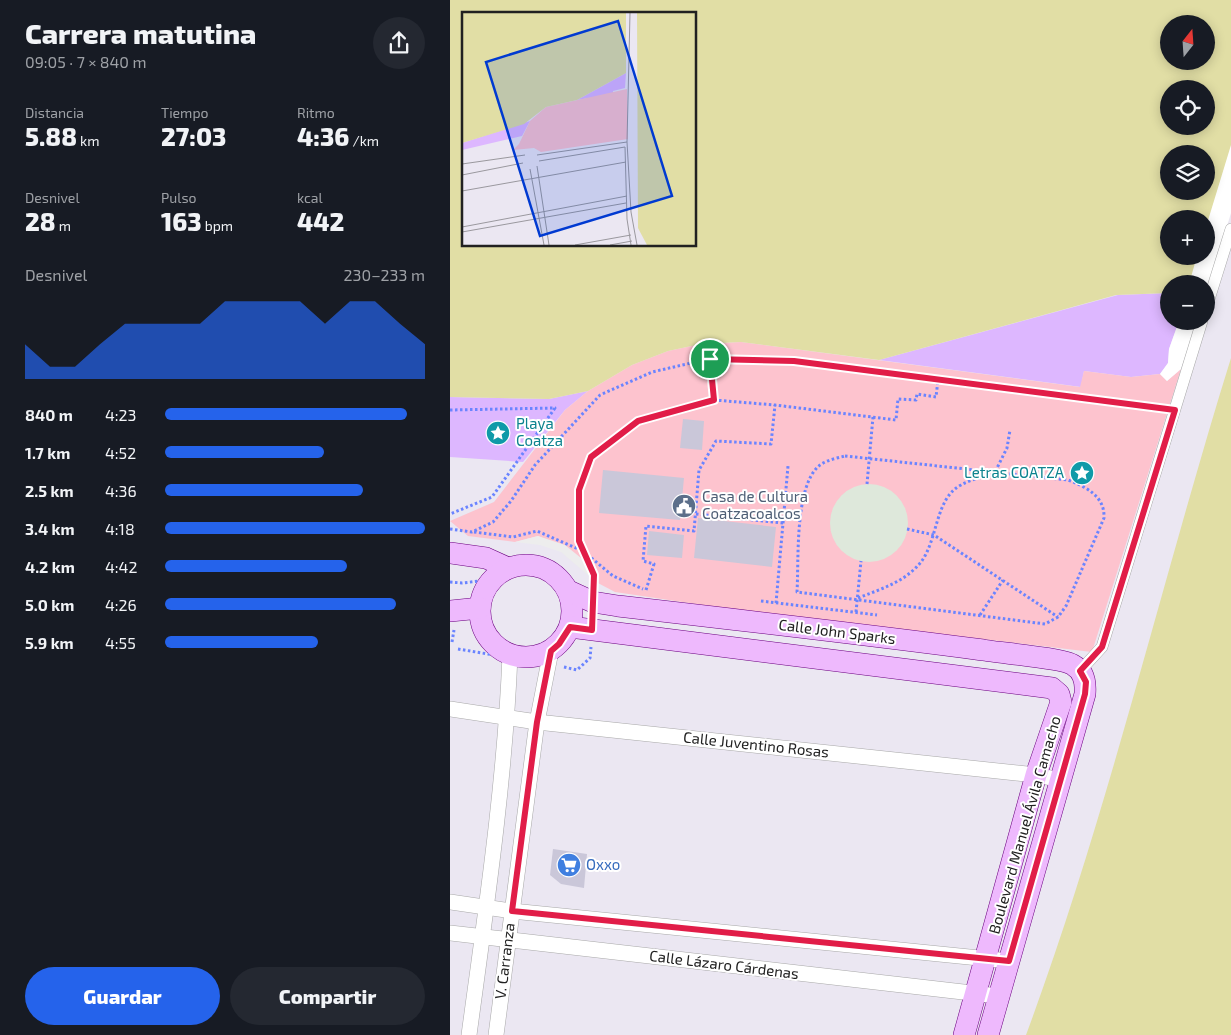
<!DOCTYPE html>
<html lang="es">
<head>
<meta charset="utf-8">
<style>
  body { margin:0; font-family:"Exo 2",sans-serif; background:#242831; color:#f1f3f6; height:100vh; display:flex; flex-direction:column; font-size:19px; white-space:nowrap }
  * { box-sizing:border-box; margin:0 }
  p { font-size:16px; color:#9ea1a6 }
  .icon { flex:none; width:28px; height:28px; fill:none; stroke:currentColor; stroke-width:2; stroke-linecap:round; stroke-linejoin:round }
  .map { position:relative; flex:1; overflow:hidden }
  .panel { display:flex; flex-direction:column; background:#171b24; width:450px }
  .panel>* { flex:none }
  .needle { width:32px; rotate:17deg }
  .buttons { position:absolute; left:710px; top:15px; display:grid; gap:10px }
  .buttons a { display:grid; place-items:center; width:55px; height:55px; border-radius:50%; background:#171b24; box-shadow:0 2px 12px #0003; font-size:25px }
  .pin { position:absolute; display:grid; place-items:center; width:42px; height:42px; color:#fff; margin:-21px; border:2px solid #fff; border-radius:50%; box-shadow:0 1px 5px #0007 }
  .round { display:grid; place-items:center; flex:none; width:52px; height:52px; border-radius:26px; background:#242831 }
  .overview { display:flex; align-items:center; justify-content:space-between; height:85px; padding:0 25px }
  h1 { font-size:28px; font-weight:800; line-height:38px }
  .figures { display:grid; grid-template-columns:repeat(3,1fr); gap:8px; height:85px; padding:5px 25px }
  .figures div { display:grid; align-content:center }
  .figures b { font-size:25px; font-weight:800 }
  .figures small { font-size:14px; font-weight:400 }
  .figures p { font-size:14px }
  .chart { height:140px; padding:10px 25px }
  .chart p { display:flex; justify-content:space-between }
  .chart svg { width:100%; height:90px; margin-top:5px; fill:#2563eb; opacity:.7 }
  .primary-button { display:flex; gap:10px; margin-top:auto; padding:10px 25px }
  .primary-button a { flex:1; height:58px; border-radius:30px; background:#2563eb; color:#fff; font-size:20px; font-weight:800; line-height:58px; text-align:center }
  .primary-button a+a { background:#242831; color:#f1f3f6 }
  ul { padding:0 25px; list-style:none; font-size:16px }
  li { display:grid; grid-template-columns:80px 60px 1fr; align-items:center; height:38px }
  li i { height:12px; border-radius:6px; background:#2563eb }
  main { display:flex; flex:1; min-height:0 }
  .map>svg:first-child { display:block }
  .sand { fill:#ddb7ff }
  .park { fill:#fdc3ce }
  .parking { fill:#ededed }
  .plaza { fill:#dee8db }
  .water { fill:#e1dea5; fill-rule:evenodd }
  .pier { fill:#fff }
  .building { fill:#cac7d9 }
  .lines { fill:none; stroke-linecap:round; stroke-linejoin:round }
  .pedestrian-casing { stroke:#a8a8a8; stroke-width:12 }
  .minor-casing { stroke:#a8a8a8; stroke-width:16 }
  .secondary-casing { stroke:#6a007f; stroke-width:22 }
  .path { stroke:#6a84ff; stroke-width:3; stroke-dasharray:2.5 2.5; stroke-linecap:butt }
  .pedestrian { stroke:#fff; stroke-width:11 }
  .minor { stroke:#fff; stroke-width:15 }
  .secondary { stroke:#eeb9fd; stroke-width:21 }
  .route-casing { stroke:#fff; stroke-width:10 }
  .route { stroke:#e11d48; stroke-width:6 }
  .labels { text-anchor:middle; stroke-width:4; stroke-linejoin:round; paint-order:stroke }
  .culture-label { font-size:15px; fill:#0d838f; stroke:#fff; text-anchor:start }
  .service-label { font-size:15px; fill:#4e5e75; stroke:#fff; text-anchor:start }
  .street-label { font-size:15px; fill:#212121; stroke:#fff }
  .shop-label { font-size:15px; fill:#366cbe; stroke:#fff; text-anchor:start }
  .inset-road { fill:none; stroke:#9a989e; stroke-width:1 }
  .view { fill:#003ad1; fill-opacity:0.15; stroke:#003ad1; stroke-width:2.5 }
  .inset-edge { fill:none; stroke:#212121; stroke-width:2.5 }
</style>
</head>
<body>
<main>
<section class="panel">
<div class="overview"><div><h1>Carrera matutina</h1><p>09:05 · 7 × 840 m</p></div><a class="round"><svg class="icon" aria-label="share" viewBox="0 0 24 24"><path d="M12 15V3M7 8l5-5 5 5M5 13v7h14v-7"/></svg></a></div>
<div class="figures">
<div><p>Distancia</p><b>5.88<small> km</small></b></div>
<div><p>Tiempo</p><b>27:03</b></div>
<div><p>Ritmo</p><b>4:36<small> /km</small></b></div>
</div>
<div class="figures">
<div><p>Desnivel</p><b>28<small> m</small></b></div>
<div><p>Pulso</p><b>163<small> bpm</small></b></div>
<div><p>kcal</p><b>442</b></div>
</div>
<div class="chart"><p><span>Desnivel</span>230–233 m</p>
<svg viewBox="0 0 160 44" preserveAspectRatio="none"><path d="M0 44V27L10 38L20 38L30 27L40 17L50 17L60 17L70 17L80 6L90 6L100 6L110 6L120 17L130 6L140 6L150 17L160 27V44z"/></svg>
</div>
<ul>
<li><b>840 m</b>4:23<i style="width:93%"></i></li>
<li><b>1.7 km</b>4:52<i style="width:61%"></i></li>
<li><b>2.5 km</b>4:36<i style="width:76%"></i></li>
<li><b>3.4 km</b>4:18<i style="width:100%"></i></li>
<li><b>4.2 km</b>4:42<i style="width:70%"></i></li>
<li><b>5.0 km</b>4:26<i style="width:89%"></i></li>
<li><b>5.9 km</b>4:55<i style="width:59%"></i></li>
</ul>
<div class="primary-button"><a>Guardar</a><a>Compartir</a></div>
</section>
<div class="map">
<svg width="781" height="1035" viewBox="0 0 781 1035">
  <rect width="100%" height="100%" fill="#ebe7f2"/>
  <g class="sand">
    <polygon points="719,293 719,321 729,321 719,349 718,363 710,374 681,377 634,371 631,387 429,360 668,295"/>
    <polygon points="138,391 115,410 73,462 0,457 0,397 99,399"/>
  </g>
  <polygon class="park" points="291,342 630,387 634,371 681,377 710,374 717,381 731,369 642,652 293,611 165,592 146,582 136,562 88,536 65,542 18,536 0,521 44,502 115,410 138,391 182,365 218,351 251,344"/>
  <polygon class="parking" points="88,536 115,545 136,562 146,582 111,552 90,545 65,542"/>
  <circle class="plaza" cx="419" cy="523" r="39"/>
  <g class="water">
    <path d="M 0,0 L 781,0 L 781,147 L 756,229 L 756,219 L 719,219 L 719,256 L 748,256 L 740,284 L 719,284 L 719,293 L 666,295 L 429,360 L 291,342 L 251,344 L 218,351 L 182,365 L 138,391 L 99,399 L 0,397 ZM 14,14 L 245,14 L 245,245 L 14,245 ZM 719,24 L 756,24 L 756,61 L 719,61 ZM 719,89 L 756,89 L 756,126 L 719,126 ZM 719,154 L 756,154 L 756,191 L 719,191 Z"/>
    <path d="M 781,358 L 781,1035 L 576,1035 C 658,814 711,583 781,358 Z"/>
  </g>
  <g class="pier">
    <polygon points="781,145 781,213 756,294 756,284 739,284 747,256 756,256 756,227"/>
    <polygon points="729,321 747,321 731,369 717,381 710,374 718,363 719,349"/>
  </g>
  <g class="building">
    <polygon points="233,419 254,421 252,450 230,448"/>
    <polygon points="153,470 234,478 230,520 149,513"/>
    <polygon points="248,518 326,527 322,567 244,558"/>
    <polygon points="199,531 234,535 232,558 197,555"/>
    <polygon points="103,849 137,854 134,888 111,884 100,875"/>
  </g>
  <g class="lines">
    <g class="pedestrian-casing">
      <g id="pedestrian">
        <polyline points="756,309 781,229"/>
        <polyline points="630,671 652,647 752,321"/>
      </g>
    </g>
    <g class="minor-casing">
      <g id="minor">
        <polyline points="0,709 87,722 586,775 611,780"/>
        <polyline points="0,902 62,911 559,961"/>
        <polyline points="0,933 548,996"/>
        <path d="M 19,1035 C 36,909 55,782 60,655"/>
        <polyline points="46,1035 87,722 101,651"/>
      </g>
    </g>
    <g class="secondary-casing">
      <g id="secondary">
        <polyline points="0,553 36,558 58,568"/>
        <circle cx="76" cy="611" r="46"/>
        <path d="M 119,591 L 143,602 L 168,606 C 290,620 412,634 533,650 C 549,653 613,658 623,665 C 634,671 636,682 635,694 L 538,1035"/>
        <polyline points="0,611 30,608"/>
        <polyline points="120,627 602,688 609,694 611,702 586,775 514,1035"/>
      </g>
    </g>
    <g class="path">
      <polyline points="264,400 325,405 446,420 448,399 466,400 467,394 486,397 488,380"/>
      <polyline points="0,410 105,408 42,497 0,514"/>
      <path d="M 395,456 L 618,480 C 636,487 655,496 654,518 L 616,606 L 608,617 L 595,624 L 347,592 C 349,561 344,485 370,465 C 377,460 387,458 395,456 Z"/>
      <polyline points="417,484 423,417"/>
      <polyline points="246,514 333,523"/>
      <polyline points="0,529 22,532 43,522 61,501 85,465 150,395 202,372 263,358 344,361 710,409"/>
      <polyline points="457,529 484,535 608,617"/>
      <polyline points="24,532 63,537 87,531 133,551 163,576 193,589"/>
      <polyline points="0,582 12,583 39,580"/>
      <polyline points="144,583 144,575 129,541 129,490 141,457 188,421 264,400 260,359"/>
      <polyline points="196,590 204,564 193,561 196,526 244,531 249,470 266,441 321,444 325,405"/>
      <path d="M 408,598 C 431,589 455,582 471,562 C 488,540 485,498 511,485 C 521,479 534,477 544,474 L 557,448 L 560,430"/>
      <polyline points="311,601 427,615"/>
      <polyline points="326,603 338,466"/>
      <polyline points="406,612 411,561"/>
      <polyline points="530,615 553,580"/>
      <polyline points="2,642 4,630"/>
      <polyline points="8,649 44,655"/>
      <polyline points="114,667 127,670 140,658 141,647"/>
    </g>
    <use href="#pedestrian" class="pedestrian"/>
    <use href="#minor" class="minor"/>
    <use href="#secondary" class="secondary"/>
  </g>
  <g class="lines">
    <g class="route-casing">
      <polygon id="route" points="260,359 344,361 725,410 652,647 630,671 636,682 635,694 559,961 62,911 87,722 101,651 109,644 120,627 142,630 144,575 129,541 129,490 141,457 188,421 264,400"/>
    </g>
    <use href="#route" class="route"/>
  </g>
  <defs>
    <g id="sight-disc" transform="scale(1.25)"><circle r="9.5" fill="#0f9aa8" stroke="#fff"/><path d="M0-6L1.8-2.2L6-1.7L2.9 1.2L3.7 5.4L0 3.3L-3.7 5.4L-2.9 1.2L-6-1.7L-1.8-2.2Z" fill="#fff"/></g>
    <g id="civic-disc" transform="scale(1.25)"><circle r="9.5" fill="#5c6f8a" stroke="#fff"/><path d="M-.6-6.5H3V-4.5H.6V-3L4-1V1h2V6H-6V1h2V-1L-.6-3ZM-1.2 2.5V6h2.4V2.5Z" fill="#fff"/></g>
    <g id="supermarket-disc" transform="scale(1.25)"><circle r="9.5" fill="#3f7fe0" stroke="#fff"/><path d="M-6-5.5h2.5l.6 2H6L4.5 2H-2.5L-4.4-4H-6ZM-1.5 3.2a1.3 1.3 0 1 0 .1 0ZM3 3.2a1.3 1.3 0 1 0 .1 0Z" fill="#fff"/></g>
  </defs>
  <g fill-rule="evenodd">
    <use href="#sight-disc" x="48" y="433"/>
    <use href="#sight-disc" x="632" y="473"/>
    <use href="#civic-disc" x="234" y="506"/>
    <use href="#supermarket-disc" x="119" y="865"/>
  </g>
  <g class="labels">
    <g class="culture-label">
      <text x="66" y="429">Playa<tspan x="66" dy="17">Coatza</tspan></text>
      <text x="614" y="478" text-anchor="end">Letras COATZA</text>
    </g>
    <g class="service-label">
      <text x="252" y="502">Casa de Cultura<tspan x="252" dy="17">Coatzacoalcos</tspan></text>
    </g>
    <g class="street-label">
      <text transform="translate(387 632) rotate(7)" y="5">Calle John Sparks</text>
      <text transform="translate(306 745) rotate(6)" y="5">Calle Juventino Rosas</text>
      <text transform="translate(575 825) rotate(-74)" y="5">Boulevard Manuel Ávila Camacho</text>
      <text transform="translate(55 961) rotate(-83)" y="5">V. Carranza</text>
      <text transform="translate(274 965) rotate(7)" y="5">Calle Lázaro Cárdenas</text>
    </g>
    <g class="shop-label">
      <text x="136" y="870">Oxxo</text>
    </g>
  </g>
  <g transform="translate(12 12)">
    <rect width="234" height="234" fill="#ebe7f2"/>
    <path d="M 164,61 L 163,76 L 151,79 L 151,82 L 115,88 ZM 68,109 L 60,124 L 0,138 L 0,131 Z" fill="#ddb7ff"/>
    <path d="M 165,77 L 166,127 L 79,140 L 72,136 L 51,138 L 57,132 L 68,109 L 84,95 Z" fill="#fdc3ce"/>
    <path d="M 0,1 L 164,1 L 164,61 L 115,88 L 84,95 L 62,112 L 0,131 ZM 175,1 L 234,1 L 234,233 L 185,233 L 176,216 Z" fill="#e1dea5"/>
    <path d="M 164,1 L 166,1 L 164,63 ZM 173,1 L 175,1 L 172,65 Z" fill="#ebe7f2"/>
    <path class="inset-road" d="M 165,130 L 168,1M 75,143 L 165,130 L 169,200 L 175,233M 77,149 L 163,135 L 165,207 L 169,233M 0,152 L 63,143M 75,154 L 87,233M 68,157 L 82,233M 0,163 L 61,151M 0,179 L 164,150M 0,215 L 165,184M 0,220 L 164,191M 113,233 L 169,223M 148,233 L 170,229"/>
    <path class="view" d="M 156,9 L 210,184 L 78,224 L 24,50 Z"/>
    <rect width="234" height="234" class="inset-edge"/>
  </g>
</svg>
<div class="buttons">
<a><svg class="needle" viewBox="-14 -14 28 28"><path d="M0-13l5 13h-10z" fill="#e53935"/><path d="M0 13l5-13h-10z" fill="#9ea1a6"/></svg></a>
<a><svg class="icon" aria-label="locate" viewBox="0 0 24 24"><circle cx="12" cy="12" r="6"/><path d="M12 2v4M12 18v4M2 12h4M18 12h4"/></svg></a>
<a><svg class="icon" aria-label="layers" viewBox="0 0 24 24"><path d="M12 4l9 5-9 5-9-5zM3 14l9 5 9-5"/></svg></a>
<a>+</a>
<a>−</a>
</div>
<div class="pin" style="left:260px;top:359px;background:#1e9e55"><svg class="icon" aria-label="arrive" viewBox="0 0 24 24"><path d="M6 21V4h12l-3 4 3 4H6"/></svg></div>
</div>
</main>
</body>
</html>
